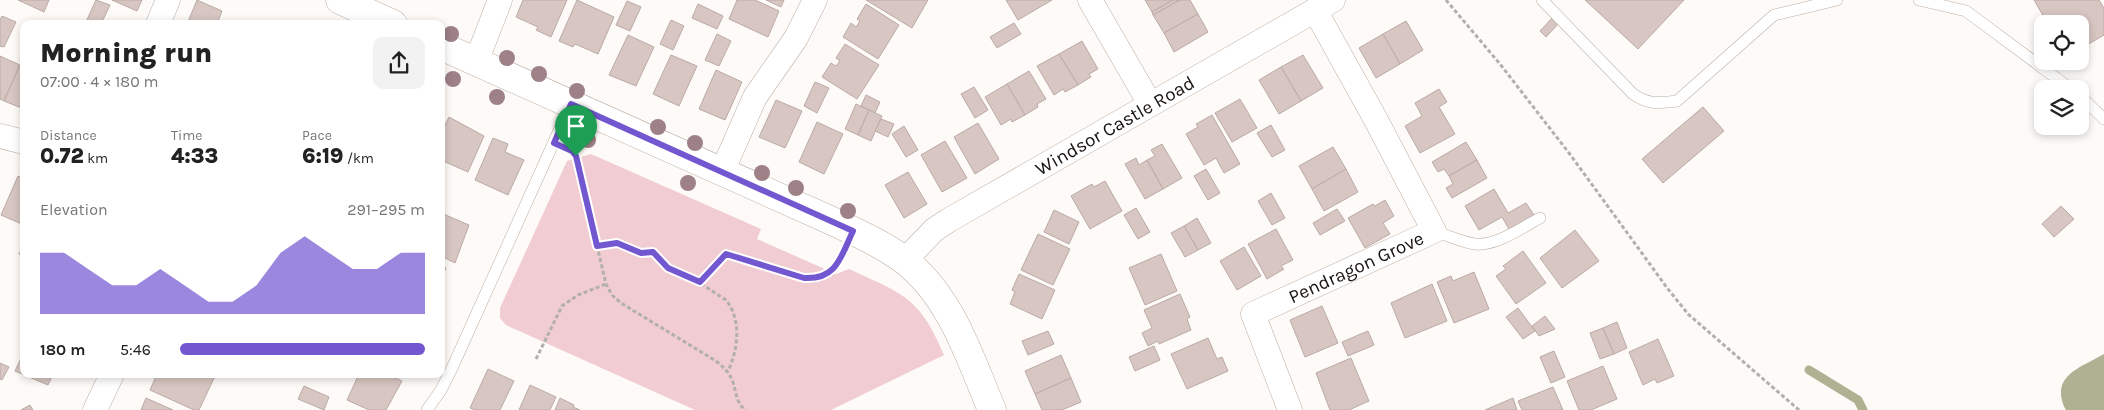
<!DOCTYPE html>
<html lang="en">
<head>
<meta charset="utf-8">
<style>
  body { margin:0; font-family:Karla,sans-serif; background:#f2f2f2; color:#222; height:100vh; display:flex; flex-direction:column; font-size:19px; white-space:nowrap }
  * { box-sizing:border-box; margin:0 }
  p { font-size:16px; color:#767676 }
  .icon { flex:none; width:28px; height:28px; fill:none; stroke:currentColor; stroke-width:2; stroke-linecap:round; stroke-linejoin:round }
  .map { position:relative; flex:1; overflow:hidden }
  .sheet { position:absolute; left:20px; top:20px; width:425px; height:358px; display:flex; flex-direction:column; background:#fff; border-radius:10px; box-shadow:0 2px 8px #0003 }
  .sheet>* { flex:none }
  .fabs { position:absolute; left:2034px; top:15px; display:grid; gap:10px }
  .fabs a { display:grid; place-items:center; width:55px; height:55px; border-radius:10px; background:#fff; box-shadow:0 2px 8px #0003; font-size:25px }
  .pin { position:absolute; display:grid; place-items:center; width:42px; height:42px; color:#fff; margin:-51px -21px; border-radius:50% 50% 50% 0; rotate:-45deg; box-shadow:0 0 5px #0007 }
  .pin .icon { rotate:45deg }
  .round { display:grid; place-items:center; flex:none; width:52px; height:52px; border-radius:10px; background:#f2f2f2 }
  .head { display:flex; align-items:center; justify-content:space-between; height:85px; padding:0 20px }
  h1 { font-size:28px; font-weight:800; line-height:38px }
  .stats { display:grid; grid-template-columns:repeat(3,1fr); gap:8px; height:85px; padding:5px 20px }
  .stats div { display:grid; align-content:center }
  .stats b { font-size:21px; font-weight:800 }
  .stats small { font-size:14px; font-weight:400 }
  .stats p { font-size:14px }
  .chart { height:140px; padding:10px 20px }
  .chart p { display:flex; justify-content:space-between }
  .chart svg { width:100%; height:90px; margin-top:5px; fill:#7257d1; opacity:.7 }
  ul { padding:0 20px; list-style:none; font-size:16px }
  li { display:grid; grid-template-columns:80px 60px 1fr; align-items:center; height:38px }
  li i { height:12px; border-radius:6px; background:#7257d1 }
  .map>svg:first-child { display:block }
  .green { fill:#f1ccd2 }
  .water { fill:#aeb292 }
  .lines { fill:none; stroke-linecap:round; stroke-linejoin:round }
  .stream { stroke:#aeb292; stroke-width:9 }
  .building { fill:#d7c6c1; stroke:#bbaaa6 }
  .lane-casing { stroke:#bcafa4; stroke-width:12 }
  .street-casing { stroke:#bcafa4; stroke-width:25 }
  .secondary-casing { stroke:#bcafa4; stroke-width:29 }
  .path { stroke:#b3afad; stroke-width:3; stroke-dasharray:4 2.5; stroke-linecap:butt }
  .lane { stroke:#fff; stroke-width:11 }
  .street { stroke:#fff; stroke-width:24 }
  .secondary { stroke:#fff; stroke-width:28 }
  .tree { fill:#9d8187 }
  .route-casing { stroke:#fff; stroke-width:10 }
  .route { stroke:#7257d1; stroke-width:6 }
  .labels { text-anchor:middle; stroke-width:4; stroke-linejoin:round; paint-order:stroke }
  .street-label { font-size:19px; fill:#191411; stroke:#fff }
</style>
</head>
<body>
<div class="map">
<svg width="2104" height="410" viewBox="0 0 2104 410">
  <rect width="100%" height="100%" fill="#fdfaf8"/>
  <path class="green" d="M 591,154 L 761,229 L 757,239 L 836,274 L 849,269 C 903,294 920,297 944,355 L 831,410 L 695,410 L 506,325 L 500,318 L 500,308 L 567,161 Z"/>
  <path class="water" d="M 2104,354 L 2104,410 L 2066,410 C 2049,376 2080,368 2104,354 Z"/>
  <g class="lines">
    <polyline class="stream" points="1809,370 1858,400 1863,410"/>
  </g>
  <g class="building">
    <polygon points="18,0 49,0 44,12"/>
    <polygon points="96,0 110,5 101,24 85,24"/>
    <polygon points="112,0 142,0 137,11"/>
    <polygon points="197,0 222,11 217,24 187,24"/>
    <polygon points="523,0 567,0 551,37 536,30 538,27 516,17"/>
    <polygon points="577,0 614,17 598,54 575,44 573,47 559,41"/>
    <polygon points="737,0 755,0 779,11 768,37 729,19"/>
    <polygon points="766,0 784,0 781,7"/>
    <polygon points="866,0 928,0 912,28"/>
    <polygon points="1006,0 1052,0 1018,20"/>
    <polygon points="1145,0 1173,0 1152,12"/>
    <polygon points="1173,0 1180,0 1153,15 1152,12"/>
    <polygon points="1180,0 1190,0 1198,14 1164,33 1153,15"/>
    <polygon points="1585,0 1684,0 1638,49"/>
    <polygon points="2034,0 2099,0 2104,8 2104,35 2080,49 2080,24 2048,24"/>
    <polygon points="627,1 641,7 630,31 616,25"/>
    <polygon points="698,4 723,16 717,29 692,18"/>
    <polygon points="866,4 899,25 878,59 843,37 851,23 856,27 860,21 857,19"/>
    <polygon points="1198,14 1208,32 1174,52 1164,33"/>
    <polygon points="2,16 16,22 4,47 0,46 0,20"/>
    <polygon points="1553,17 1559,23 1546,37 1540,31"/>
    <polygon points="671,20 684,26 673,50 660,44"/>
    <polygon points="1406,21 1423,50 1400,64 1383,34"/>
    <polygon points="1014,23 1021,34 997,48 990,37"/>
    <polygon points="717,34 731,41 719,66 705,60"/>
    <polygon points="1383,34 1400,64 1376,78 1359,48"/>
    <polygon points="628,35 654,47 636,86 609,75"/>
    <polygon points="1082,41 1098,69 1089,74 1091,77 1078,85 1059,54"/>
    <polygon points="845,44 879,65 857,99 822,77 831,63 836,66 840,61 836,58"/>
    <polygon points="1059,54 1078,85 1065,92 1063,89 1054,95 1037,66"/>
    <polygon points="671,55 697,66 679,106 653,94"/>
    <polygon points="1303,55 1323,88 1301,101 1281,67"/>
    <polygon points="0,56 20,65 4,101 0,99"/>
    <polygon points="20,65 24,67 24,109 4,101"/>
    <polygon points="1281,67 1301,101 1279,114 1259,80"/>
    <polygon points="716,70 742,82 725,120 699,109"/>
    <polygon points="1029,71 1046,99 1037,104 1038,107 1025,115 1007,84"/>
    <polygon points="815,82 829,88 817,113 804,106"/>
    <polygon points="1007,84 1025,115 1012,122 1011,119 1001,125 985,97"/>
    <polygon points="974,87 988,110 975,118 961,94"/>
    <polygon points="1439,89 1447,102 1439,107 1455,134 1420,153 1405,126 1422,116 1415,103"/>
    <polygon points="866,95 880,102 875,113 861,106"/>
    <polygon points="1240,99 1257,128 1232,142 1215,113"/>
    <polygon points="776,100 802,111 785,148 759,137"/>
    <polygon points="856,104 869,110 858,135 845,129"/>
    <polygon points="1703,107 1724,131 1663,183 1642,159"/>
    <polygon points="869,110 882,116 871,141 858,135"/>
    <polygon points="1212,115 1240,164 1224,173 1216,158 1204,165 1186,134 1198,127 1196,124"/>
    <polygon points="449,117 484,136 468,172 441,160 441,134"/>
    <polygon points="881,119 894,124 888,137 875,131"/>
    <polygon points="817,122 843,134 824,174 799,162"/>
    <polygon points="978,123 999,159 975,174 954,137"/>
    <polygon points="1271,125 1285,150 1272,157 1257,133"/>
    <polygon points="904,126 918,150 906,157 892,134"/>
    <polygon points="493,138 508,144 505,152 524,160 508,195 475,180"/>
    <polygon points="945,141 967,178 942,192 921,155"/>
    <polygon points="1466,142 1477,160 1449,176 1444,169 1438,172 1432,162"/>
    <polygon points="1162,144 1182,178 1163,189 1147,160 1155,156 1151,150"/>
    <polygon points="1333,147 1346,169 1312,189 1299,166"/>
    <polygon points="1136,158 1139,165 1147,160 1163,189 1145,199 1125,164"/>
    <polygon points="1477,160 1487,178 1452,198 1446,188 1453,184 1449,176"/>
    <polygon points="1206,169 1220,193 1208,200 1194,176"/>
    <polygon points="1346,169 1358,192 1324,211 1312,189"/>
    <polygon points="908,172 927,204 904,218 885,185"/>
    <polygon points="18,176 24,178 24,225 1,215"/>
    <polygon points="1105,181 1122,211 1090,229 1071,196 1092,184 1094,187"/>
    <polygon points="1494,189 1508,213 1526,203 1534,215 1509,229 1502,217 1479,230 1465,206"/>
    <polygon points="1271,193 1285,218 1272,225 1258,201"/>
    <polygon points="1385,200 1394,216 1383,223 1390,234 1365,248 1348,218 1373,204 1375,206"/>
    <polygon points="2061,206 2074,219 2054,237 2042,224"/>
    <polygon points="1136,208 1150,232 1138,239 1124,215"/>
    <polygon points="1337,209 1345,221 1320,235 1313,223"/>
    <polygon points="1054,210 1079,222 1069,244 1044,232"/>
    <polygon points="441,213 469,225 455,263 441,256"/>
    <polygon points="1197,218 1211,243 1198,250 1184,226"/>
    <polygon points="1184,226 1198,250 1185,257 1171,233"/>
    <polygon points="1276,229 1293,260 1281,266 1284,269 1267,279 1248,244"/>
    <polygon points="1575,230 1599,261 1562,288 1540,258"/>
    <polygon points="1038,234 1070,249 1053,285 1021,270"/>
    <polygon points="24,244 24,256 19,254"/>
    <polygon points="1244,247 1261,276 1237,290 1220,261"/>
    <polygon points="1523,251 1546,283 1516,304 1496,276 1506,269 1503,266"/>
    <polygon points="1161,254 1177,291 1145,305 1129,268"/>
    <polygon points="441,266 446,268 441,279"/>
    <polygon points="1474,272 1489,309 1454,323 1437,282 1451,276 1453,281"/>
    <polygon points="1019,274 1055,290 1042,319 1010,304 1015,292 1012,290"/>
    <polygon points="1432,284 1447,321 1405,338 1391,303"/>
    <polygon points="1180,294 1190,317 1187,319 1191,330 1159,344 1158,341 1148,346 1142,333 1152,328 1144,310"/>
    <polygon points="1322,306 1338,343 1305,357 1290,320"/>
    <polygon points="1518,308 1535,331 1523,339 1506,317"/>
    <polygon points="1545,316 1555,329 1539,336 1532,326"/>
    <polygon points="1617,322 1627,348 1614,354 1603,328"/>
    <polygon points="1603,328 1614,354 1600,359 1590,333"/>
    <polygon points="1048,331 1054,344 1028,355 1022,341"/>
    <polygon points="1368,331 1374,345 1348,356 1342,342"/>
    <polygon points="1208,338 1217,359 1222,357 1228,371 1187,389 1171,354"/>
    <polygon points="1658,339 1674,376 1657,383 1655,379 1643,385 1629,352"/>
    <polygon points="1154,346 1160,360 1135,371 1129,357"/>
    <polygon points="1554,351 1565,377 1551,383 1540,357"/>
    <polygon points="24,352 24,374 53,374 48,385 15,371"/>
    <polygon points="1061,355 1071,378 1035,394 1025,371"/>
    <polygon points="1351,358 1369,401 1349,410 1330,410 1316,373"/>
    <polygon points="0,363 9,367 2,380 0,379"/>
    <polygon points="1603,366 1617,399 1591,410 1579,410 1567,381"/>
    <polygon points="488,369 514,381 500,410 476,410 470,408"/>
    <polygon points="157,374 216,374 199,410 194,410 150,390"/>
    <polygon points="359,374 386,374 402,381 386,410 369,410 347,400"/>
    <polygon points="1071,378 1081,402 1062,410 1042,410 1035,394"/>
    <polygon points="530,385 556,397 550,410 519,410"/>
    <polygon points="304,386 329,397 324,410 298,399"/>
    <polygon points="1553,387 1563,410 1522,410 1518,401"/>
    <polygon points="146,398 173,410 141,410"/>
    <polygon points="560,398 574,405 573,407 580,410 555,410"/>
    <polygon points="1513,398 1517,410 1485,410"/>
    <polygon points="30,405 33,410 21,410"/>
  </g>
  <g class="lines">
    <g class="lane-casing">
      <g id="lane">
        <path d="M 1542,0 L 1633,94 C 1649,105 1658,103 1677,101 L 1774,15 L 1837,0"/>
        <polyline points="1919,0 1966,11 2071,89"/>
        <polyline points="2080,96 2104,119"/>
        <path d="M 1434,231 C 1447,235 1461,242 1475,244 C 1497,246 1521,228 1540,218"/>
        <polyline points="427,410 441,390 453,366 571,104"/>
      </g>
    </g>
    <g class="street-casing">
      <g id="street">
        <polyline points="1090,0 1150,104"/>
        <polyline points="158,24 168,0"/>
        <polyline points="476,62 500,0"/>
        <polyline points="0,136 24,142"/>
        <polyline points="722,172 755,97 796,38 815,0"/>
        <path id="s1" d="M 904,261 L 934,230 L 949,220 L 1333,0"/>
        <polyline points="95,410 112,374"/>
        <path id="s2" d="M 1290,410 L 1253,314 L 1434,231 L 1376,120 L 1315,10"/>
      </g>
    </g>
    <g class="secondary-casing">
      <g id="secondary">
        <polyline points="340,0 393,24"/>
        <path d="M 441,46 L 830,220 C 855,232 881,243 904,260 C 951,296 970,358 992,410"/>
      </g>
    </g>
    <g class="path">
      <polyline points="1446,0 1500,64 1569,153 1668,289 1688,314 1799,410"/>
      <path d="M 572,152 L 576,156 L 606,284 L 612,295 L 621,303 L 716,361 C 723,367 729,372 732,380 C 737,391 735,403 746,410"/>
      <path d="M 597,246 L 617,243 L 641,253 L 653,252 L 668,268 L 689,276 L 726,300 C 742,320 738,350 728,371"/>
      <path d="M 700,282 L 726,254 L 804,278 C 823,279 833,274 841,257"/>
      <polyline points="536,359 562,306 578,295 606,284"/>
    </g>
    <use href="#lane" class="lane"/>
    <use href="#street" class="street"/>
    <use href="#secondary" class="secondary"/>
  </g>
  <g class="tree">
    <circle cx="451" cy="34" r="8"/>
    <circle cx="507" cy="58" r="8"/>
    <circle cx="539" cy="74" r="8"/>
    <circle cx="453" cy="79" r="8"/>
    <circle cx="577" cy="91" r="8"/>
    <circle cx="497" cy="97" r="8"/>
    <circle cx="658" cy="127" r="8"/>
    <circle cx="588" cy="140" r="8"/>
    <circle cx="695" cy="143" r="8"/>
    <circle cx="762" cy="173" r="8"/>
    <circle cx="688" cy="183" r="8"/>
    <circle cx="796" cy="188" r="8"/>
    <circle cx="848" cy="211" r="8"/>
  </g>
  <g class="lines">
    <g class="route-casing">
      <path id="route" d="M 571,104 L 853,231 C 841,256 837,280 804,278 L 726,254 L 700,282 L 668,268 L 653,252 L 641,253 L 617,243 L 597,246 L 576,156 L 572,151 L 554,143 Z"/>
    </g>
    <use href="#route" class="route"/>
  </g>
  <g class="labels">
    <g class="street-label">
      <text dy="7" stroke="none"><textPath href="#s1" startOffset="252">Windsor Castle Road</textPath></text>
      <text dy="7" stroke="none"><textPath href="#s2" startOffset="216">Pendragon Grove</textPath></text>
    </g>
  </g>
</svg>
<div class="fabs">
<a><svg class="icon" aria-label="locate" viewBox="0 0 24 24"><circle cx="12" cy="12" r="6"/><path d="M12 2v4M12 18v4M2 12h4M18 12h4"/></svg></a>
<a><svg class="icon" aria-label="layers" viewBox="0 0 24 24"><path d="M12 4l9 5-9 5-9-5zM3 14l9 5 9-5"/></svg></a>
</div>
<div class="pin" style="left:576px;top:156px;background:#1e9e55"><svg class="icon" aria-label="arrive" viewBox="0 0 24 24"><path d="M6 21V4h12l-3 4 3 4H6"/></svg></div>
<section class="sheet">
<div class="head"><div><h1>Morning run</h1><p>07:00 · 4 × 180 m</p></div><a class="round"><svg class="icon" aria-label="share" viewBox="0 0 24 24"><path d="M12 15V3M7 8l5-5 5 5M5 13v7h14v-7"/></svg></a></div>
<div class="stats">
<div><p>Distance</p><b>0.72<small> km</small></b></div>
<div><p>Time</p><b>4:33</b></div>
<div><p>Pace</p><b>6:19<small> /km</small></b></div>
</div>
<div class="chart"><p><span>Elevation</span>291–295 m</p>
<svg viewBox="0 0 160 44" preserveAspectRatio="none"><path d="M0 44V14L10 14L20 22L30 30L40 30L50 22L60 30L70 38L80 38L90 30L100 14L110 6L120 14L130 22L140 22L150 14L160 14V44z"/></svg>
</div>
<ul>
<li><b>180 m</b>5:46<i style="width:100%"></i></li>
</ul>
</section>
</div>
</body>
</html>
